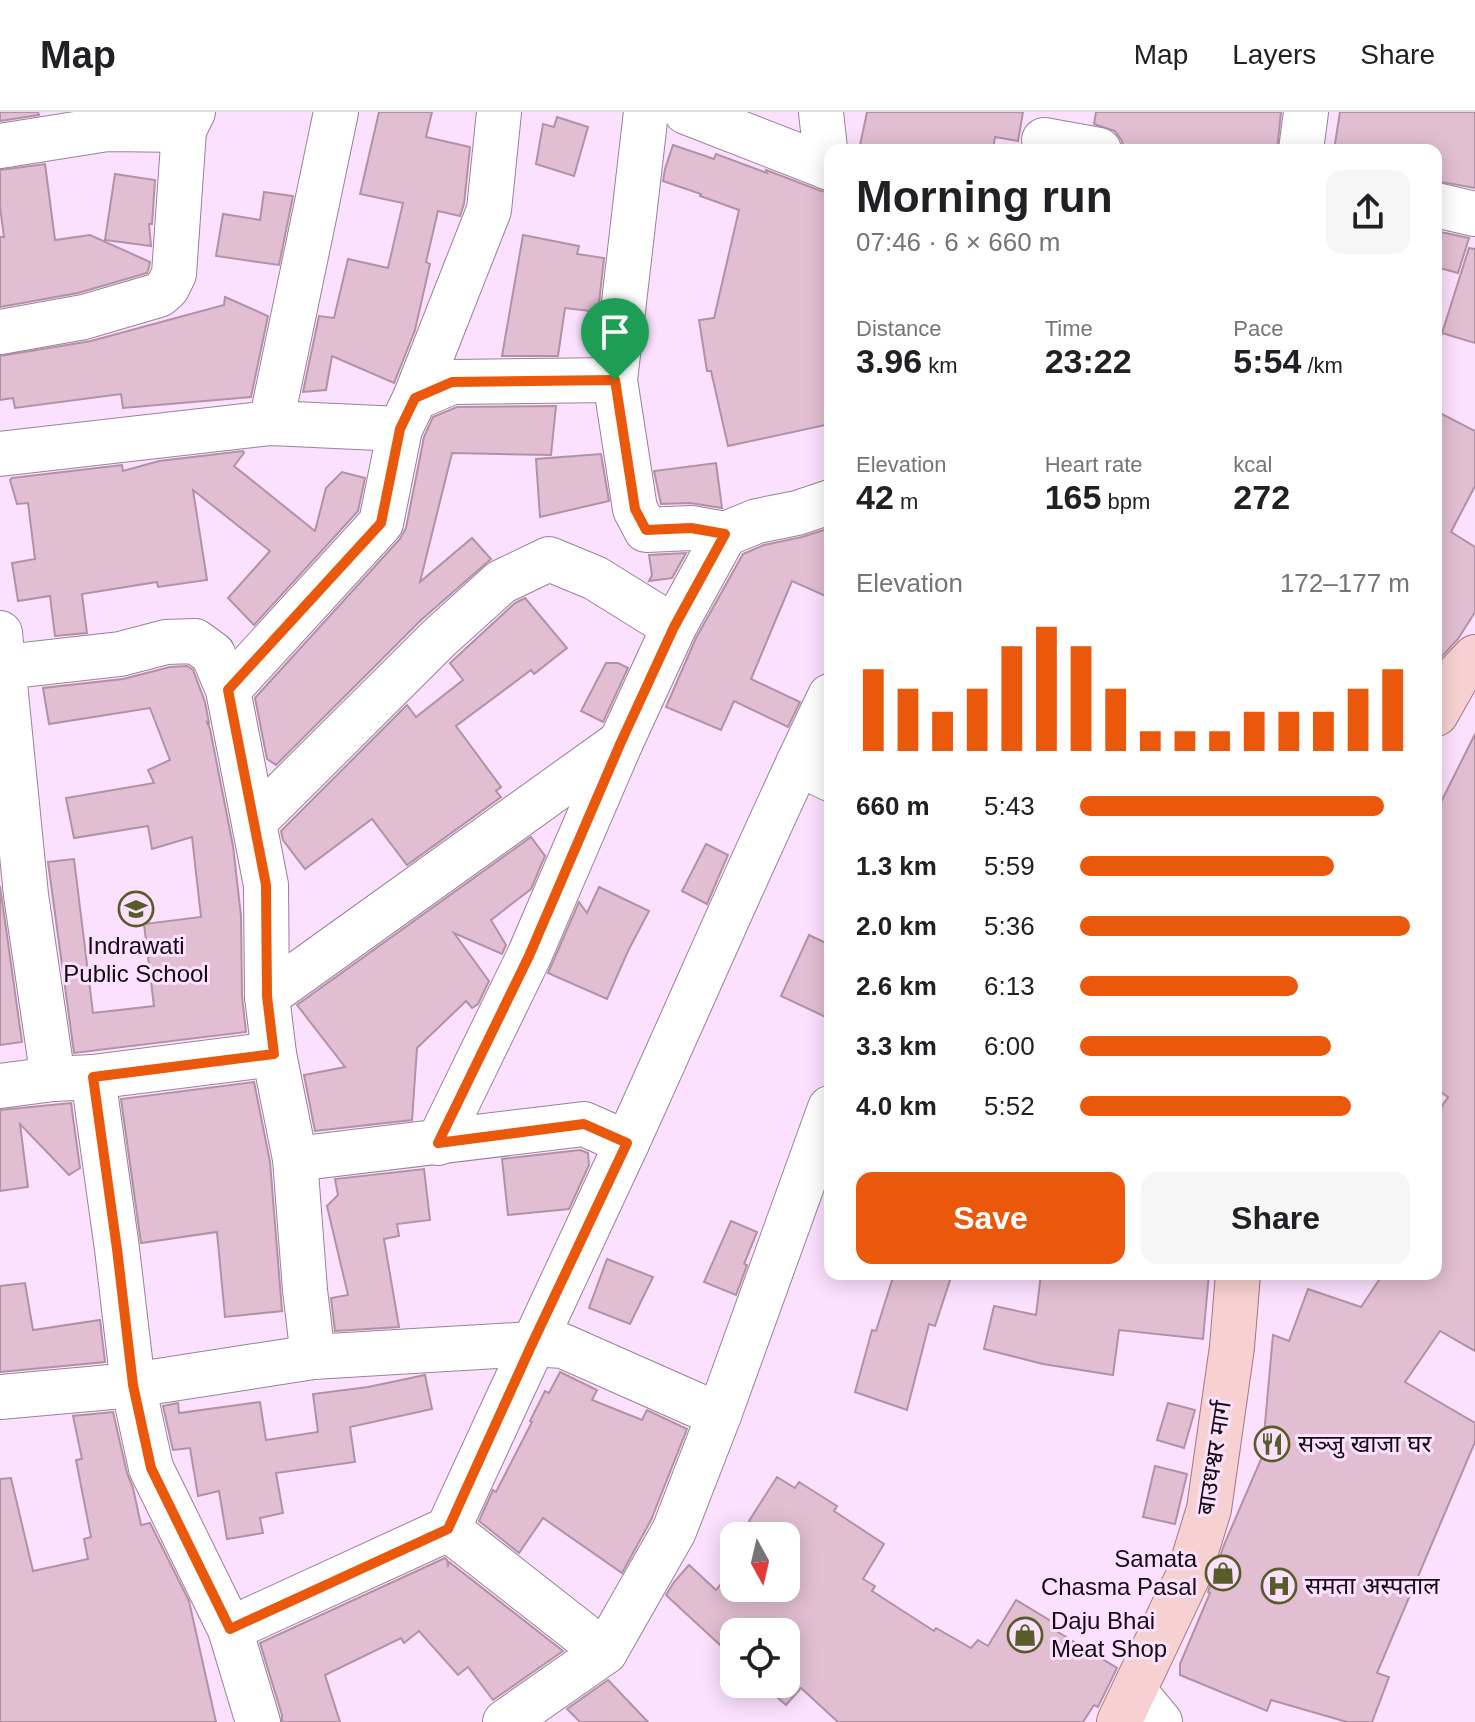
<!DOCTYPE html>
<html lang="en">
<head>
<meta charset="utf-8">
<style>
  body { margin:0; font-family:Arial,"Noto Sans Devanagari",sans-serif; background:#f6f6f6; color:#202124; height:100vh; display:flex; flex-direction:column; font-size:30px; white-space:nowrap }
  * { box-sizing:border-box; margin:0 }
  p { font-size:26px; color:#757577 }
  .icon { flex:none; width:44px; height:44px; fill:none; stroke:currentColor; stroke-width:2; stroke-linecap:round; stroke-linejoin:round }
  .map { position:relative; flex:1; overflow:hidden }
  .side { position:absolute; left:824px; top:32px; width:618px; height:1136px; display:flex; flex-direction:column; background:#fff; border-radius:16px; box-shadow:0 4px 20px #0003 }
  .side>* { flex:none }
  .needle { width:52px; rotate:172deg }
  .buttons { position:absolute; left:720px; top:1410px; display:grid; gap:16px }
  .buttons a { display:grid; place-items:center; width:80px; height:80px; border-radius:16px; background:#fff; box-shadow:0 4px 20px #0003; font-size:40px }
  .pin { position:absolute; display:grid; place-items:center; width:68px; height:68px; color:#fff; margin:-82px -34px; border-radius:50% 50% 50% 0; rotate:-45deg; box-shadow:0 0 8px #0007 }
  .pin .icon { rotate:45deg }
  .round { display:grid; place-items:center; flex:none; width:84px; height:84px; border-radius:16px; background:#f6f6f6 }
  .head { display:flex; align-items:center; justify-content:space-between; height:136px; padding:0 32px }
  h1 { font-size:44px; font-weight:800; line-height:60px }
  .metrics { display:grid; grid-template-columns:repeat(3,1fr); gap:12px; height:136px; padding:8px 32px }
  .metrics div { display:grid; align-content:center }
  .metrics b { font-size:34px; font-weight:800 }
  .metrics small { font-size:22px; font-weight:400 }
  .metrics p { font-size:22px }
  .chart { height:224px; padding:16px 32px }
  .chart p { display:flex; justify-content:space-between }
  .chart svg { width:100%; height:144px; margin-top:8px; stroke:#ea580c; stroke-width:6 }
  .cta { display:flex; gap:16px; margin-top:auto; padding:16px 32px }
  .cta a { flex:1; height:92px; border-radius:16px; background:#ea580c; color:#fff; font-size:32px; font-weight:800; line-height:92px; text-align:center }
  .cta a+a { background:#f6f6f6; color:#202124 }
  ul { padding:0 32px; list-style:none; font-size:26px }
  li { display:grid; grid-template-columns:128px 96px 1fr; align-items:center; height:60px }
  li i { height:20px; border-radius:10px; background:#ea580c }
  header { display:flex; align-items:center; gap:48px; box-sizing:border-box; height:112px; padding:0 40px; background:#fff; border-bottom:2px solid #e0e0e0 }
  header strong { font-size:38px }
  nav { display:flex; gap:44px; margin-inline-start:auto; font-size:28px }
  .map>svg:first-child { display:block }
  .building { fill:#e2bed2; stroke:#b391a4; stroke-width:2 }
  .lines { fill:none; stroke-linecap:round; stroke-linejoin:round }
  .minor-casing { stroke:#99819b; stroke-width:46 }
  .major-casing { stroke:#a4787c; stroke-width:46 }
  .minor { stroke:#fff; stroke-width:44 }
  .major { stroke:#f7d1d1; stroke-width:44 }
  .route-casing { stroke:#fff; stroke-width:16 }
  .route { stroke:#ea580c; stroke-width:10 }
  .labels { text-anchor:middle; stroke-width:6; stroke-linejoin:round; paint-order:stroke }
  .poi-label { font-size:24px; fill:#140b15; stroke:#fce1ff; text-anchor:start }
  .street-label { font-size:24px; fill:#140b15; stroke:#fce1ff }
</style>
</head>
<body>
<header>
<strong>Map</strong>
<nav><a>Map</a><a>Layers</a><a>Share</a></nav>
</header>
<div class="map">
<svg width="1475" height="1610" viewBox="0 0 1475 1610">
  <rect width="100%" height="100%" fill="#fce1ff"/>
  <g class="building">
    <polygon points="0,0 38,0 39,3 0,9"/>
    <polygon points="379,0 432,0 426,25 470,35 464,92 460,104 438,99 426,150 430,152 415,218 394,271 332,244 326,278 303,280 319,204 334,206 348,147 388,156 403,91 360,82"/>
    <polygon points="867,0 1023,0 1018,29 995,25 993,38 859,38"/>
    <polygon points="1096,0 1281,0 1277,38 1146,38 1123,34 1122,29 1115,19 1094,12"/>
    <polygon points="1340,0 1475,0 1475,76 1436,69 1436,38 1334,38"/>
    <polygon points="557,5 588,15 574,64 536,52 543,12 554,15"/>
    <polygon points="673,33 714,47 716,42 767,61 766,58 821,79 830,80 830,312 728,334 711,259 707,259 699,208 714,206 739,98 700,84 701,82 663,69 665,57"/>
    <polygon points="45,52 55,128 90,123 150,150 149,155 147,161 78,181 0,195 0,125 4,125 0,95 0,58"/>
    <polygon points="115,62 155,68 152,112 149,112 151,134 105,128"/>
    <polygon points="264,80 293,84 279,153 216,144 223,102 260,108"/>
    <polygon points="1436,119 1469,126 1458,161 1436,155"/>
    <polygon points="523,123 579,134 577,142 604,146 598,200 565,196 558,244 502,244"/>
    <polygon points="1469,136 1475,137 1475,231 1442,221"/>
    <polygon points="225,185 268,204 251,285 123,296 121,282 15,296 13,286 0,288 0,244 91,229 224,193"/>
    <polygon points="556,294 551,343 452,341 420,470 472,426 491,447 421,508 276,653 267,647 255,586 400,427 406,416 424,325 433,305 457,295"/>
    <polygon points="1436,299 1475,319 1475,374 1451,420 1475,435 1475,500 1458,527 1436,551"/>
    <polygon points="243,339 244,341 234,354 315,419 326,376 342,360 365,366 358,399 254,513 228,486 270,439 193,378 207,468 158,475 157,470 82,482 87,521 55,524 50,484 18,489 12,451 35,447 28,391 17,392 10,368 12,366 122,353 123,359 159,349"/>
    <polygon points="601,342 609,389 540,405 536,347"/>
    <polygon points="716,351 722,396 690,391 661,392 654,359"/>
    <polygon points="830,416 830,486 792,469 751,567 800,590 788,615 734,589 721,618 666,595 696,526 743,442 764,433 802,425"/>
    <polygon points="686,441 672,466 649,469 652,463 649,443"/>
    <polygon points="525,486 567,536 534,562 531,558 456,614 501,675 496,679 501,685 407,753 372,707 305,757 283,728 281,719 407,593 416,605 463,568 450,551 515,491"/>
    <polygon points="606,551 618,551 628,556 603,610 581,599"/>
    <polygon points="187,554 193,558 205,590 209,611 207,610 210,617 233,734 241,804 242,884 246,920 74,941 48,750 74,747 93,901 154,894 144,812 201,805 192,725 152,737 148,714 74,726 66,686 154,671 148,658 170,648 150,596 49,612 43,576 123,567 170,555"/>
    <polygon points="1475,622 1475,1239 1440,1219 1405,1270 1475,1311 1475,1330 1377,1561 1389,1565 1372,1610 1347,1610 1271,1588 1267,1599 1180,1563 1180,1552 1210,1481 1208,1480 1224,1433 1262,1345 1273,1223 1289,1229 1308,1177 1361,1195 1383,1162 1436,1162 1436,1003 1448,985 1436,977 1436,700"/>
    <polygon points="531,725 545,744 531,777 491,808 506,833 502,842 454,821 489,869 478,892 472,896 466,889 417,936 412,1008 315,1019 304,963 345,955 297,893"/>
    <polygon points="706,732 728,743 707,792 682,779"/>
    <polygon points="0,774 22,930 0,933"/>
    <polygon points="599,775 649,799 628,839 607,887 548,861 579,790 587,801"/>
    <polygon points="809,823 830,833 830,907 781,884"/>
    <polygon points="254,970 270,1050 282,1199 225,1205 217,1120 141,1131 121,987"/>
    <polygon points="71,991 80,1056 69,1063 20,1012 28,1075 0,1079 0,998"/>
    <polygon points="580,1038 588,1041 589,1053 569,1097 508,1103 502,1047"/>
    <polygon points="424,1057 430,1108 397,1112 399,1124 384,1127 399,1215 335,1219 331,1186 348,1183 327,1094 338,1083 335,1067"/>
    <polygon points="731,1109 757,1120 744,1152 747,1153 736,1183 704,1170"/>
    <polygon points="607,1147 653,1165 630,1212 589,1196"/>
    <polygon points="894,1162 952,1162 935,1214 929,1212 907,1298 855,1280 872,1218 876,1219"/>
    <polygon points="1041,1162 1209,1162 1203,1227 1119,1218 1113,1263 1043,1252 984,1237 994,1194 1036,1203"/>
    <polygon points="25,1171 33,1218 100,1208 105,1250 0,1260 0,1174"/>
    <polygon points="560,1260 597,1278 592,1288 642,1308 647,1298 687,1317 651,1408 622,1461 543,1406 519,1441 479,1409 493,1378 496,1380 532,1310 530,1309 545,1279 549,1281"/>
    <polygon points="425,1263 432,1297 350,1315 355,1350 276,1361 283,1401 260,1406 263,1421 227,1427 219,1379 198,1384 190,1336 173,1338 163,1294 178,1291 179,1301 260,1290 266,1328 318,1320 313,1282 368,1275"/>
    <polygon points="1168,1291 1195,1298 1184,1336 1157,1328"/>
    <polygon points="113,1300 127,1361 133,1376 141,1413 150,1411 189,1489 216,1610 0,1610 0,1367 11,1366 33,1459 88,1447 84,1427 91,1425 76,1348 82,1347 73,1304"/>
    <polygon points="1155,1354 1187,1362 1175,1412 1143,1405"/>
    <polygon points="777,1365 795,1376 799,1370 837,1394 834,1399 884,1432 863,1467 875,1474 872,1479 934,1519 936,1516 971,1536 978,1528 988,1534 1016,1488 1061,1515 1058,1520 1117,1556 1098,1595 1094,1593 1083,1610 838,1610 801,1576 786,1593 762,1572 786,1572 786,1520 734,1520 734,1546 666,1483 674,1470 689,1453 716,1478 721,1472 728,1478 734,1471 734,1476 786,1476 786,1424 770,1424 749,1409"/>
    <polygon points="445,1446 447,1448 448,1453 449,1450 563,1539 493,1588 468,1555 458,1563 419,1519 404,1531 401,1526 325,1563 340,1610 282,1610 282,1603 260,1531"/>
    <polygon points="608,1568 648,1610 580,1610 567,1597"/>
  </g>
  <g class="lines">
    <g class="minor-casing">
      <g id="minor">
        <polyline points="646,0 615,268 635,397 646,418 691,416 725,422 757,409 797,401 830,390"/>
        <polyline points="686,0 830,56"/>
        <polyline points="821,0 827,55"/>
        <polyline points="1044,28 1099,38"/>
        <polyline points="0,34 107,17 184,18 193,0"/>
        <polyline points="1301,38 1306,0"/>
        <polyline points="1436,93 1475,102"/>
        <polyline points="0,220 84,205 159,183 167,176 174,162 184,18"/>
        <polyline points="415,286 489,98 499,0"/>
        <polyline points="271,311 336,0"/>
        <polyline points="0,342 271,311 400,317 415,286 452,270 615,268"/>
        <polyline points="0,521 26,783 53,967"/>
        <polyline points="5,555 120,542 166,530 195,529 213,542 228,578 266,773 267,884 274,942 295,1047 305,1178 313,1245"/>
        <polyline points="228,578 381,411 400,317"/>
        <polyline points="798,651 830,667"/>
        <polyline points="254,710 439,526 501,470 549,447 595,466 674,515"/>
        <polyline points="267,884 621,630"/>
        <polyline points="93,965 117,1137 133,1273 151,1356 230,1517 258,1610"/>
        <polyline points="0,974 53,967 93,965 274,942"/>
        <polyline points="438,1031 529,844 621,630 674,515 725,422"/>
        <polyline points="295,1047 584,1012 627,1031"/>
        <polyline points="0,1285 133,1273 313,1245 532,1232 563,1234 719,1303"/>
        <polyline points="448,1417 605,1540"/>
        <path d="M 230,1517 L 448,1417 C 507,1288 567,1160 627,1031 C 695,882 759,731 830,584"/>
        <polyline points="1135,1580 1160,1610"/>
        <polyline points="505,1610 605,1540 674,1419 719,1303 830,996"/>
      </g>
    </g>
    <g class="major-casing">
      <g id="major">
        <polyline points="1436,602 1458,563 1475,545"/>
        <polyline points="1119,1610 1189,1462 1209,1397 1232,1235 1238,1162"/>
      </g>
    </g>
    <use href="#minor" class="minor"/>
    <use href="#major" class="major"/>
  </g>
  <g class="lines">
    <g class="route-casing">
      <polygon id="route" points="615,268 635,397 646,418 691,416 725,422 674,515 621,630 529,844 438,1031 584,1012 627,1031 532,1232 448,1417 230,1517 151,1356 133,1273 117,1137 93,965 274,942 267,884 266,773 228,578 381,411 400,317 415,286 452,270"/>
    </g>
    <use href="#route" class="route"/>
  </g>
  <defs>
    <g id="school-ring" transform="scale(1.8)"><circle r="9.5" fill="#fce1ff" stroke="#585c29" stroke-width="1.5"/><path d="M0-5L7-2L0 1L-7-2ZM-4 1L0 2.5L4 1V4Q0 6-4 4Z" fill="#585c29"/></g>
    <g id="restaurant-ring" transform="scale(1.8)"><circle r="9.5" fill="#fce1ff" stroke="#585c29" stroke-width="1.5"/><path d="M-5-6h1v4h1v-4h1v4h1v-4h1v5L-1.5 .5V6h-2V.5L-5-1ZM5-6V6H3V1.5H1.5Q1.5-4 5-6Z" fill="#585c29"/></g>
    <g id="shop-ring" transform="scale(1.8)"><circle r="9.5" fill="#fce1ff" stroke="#585c29" stroke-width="1.5"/><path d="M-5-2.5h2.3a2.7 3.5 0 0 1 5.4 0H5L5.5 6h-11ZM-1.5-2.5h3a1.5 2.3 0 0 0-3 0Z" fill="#585c29"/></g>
    <g id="hospital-ring" transform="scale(1.8)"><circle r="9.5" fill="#fce1ff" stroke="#585c29" stroke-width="1.5"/><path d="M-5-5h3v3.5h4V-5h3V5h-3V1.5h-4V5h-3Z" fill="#585c29"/></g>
  </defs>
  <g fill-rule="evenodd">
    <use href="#school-ring" x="136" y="797"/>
    <use href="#restaurant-ring" x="1272" y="1332"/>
    <use href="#shop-ring" x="1223" y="1461"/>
    <use href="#hospital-ring" x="1279" y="1474"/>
    <use href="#shop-ring" x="1025" y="1523"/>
  </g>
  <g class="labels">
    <g class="poi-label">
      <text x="136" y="842" text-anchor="middle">Indrawati<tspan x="136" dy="28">Public School</tspan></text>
      <text x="1298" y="1340">सञ्जु खाजा घर</text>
      <text x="1197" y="1455" text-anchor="end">Samata<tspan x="1197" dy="28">Chasma Pasal</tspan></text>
      <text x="1305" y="1482">समता अस्पताल</text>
      <text x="1051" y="1517">Daju Bhai<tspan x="1051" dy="28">Meat Shop</tspan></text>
    </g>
    <g class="street-label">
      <text transform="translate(1214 1346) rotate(-81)" y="8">बाउधश्वर मार्ग</text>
    </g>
  </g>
</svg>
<div class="buttons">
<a><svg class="needle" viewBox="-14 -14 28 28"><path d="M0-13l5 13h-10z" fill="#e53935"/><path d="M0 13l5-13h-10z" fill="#757577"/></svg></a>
<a><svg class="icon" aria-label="locate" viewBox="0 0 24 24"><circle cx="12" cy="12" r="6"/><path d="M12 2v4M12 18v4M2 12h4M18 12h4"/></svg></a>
</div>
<div class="pin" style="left:615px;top:268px;background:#1e9e55"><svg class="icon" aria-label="arrive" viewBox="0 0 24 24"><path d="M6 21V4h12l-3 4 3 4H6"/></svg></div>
<section class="side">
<div class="head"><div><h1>Morning run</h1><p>07:46 · 6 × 660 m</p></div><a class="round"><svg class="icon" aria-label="share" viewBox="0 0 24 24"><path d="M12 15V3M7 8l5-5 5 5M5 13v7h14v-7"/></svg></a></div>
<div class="metrics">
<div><p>Distance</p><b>3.96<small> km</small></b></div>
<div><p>Time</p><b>23:22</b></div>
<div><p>Pace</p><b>5:54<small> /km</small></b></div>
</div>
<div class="metrics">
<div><p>Elevation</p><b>42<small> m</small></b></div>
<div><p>Heart rate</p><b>165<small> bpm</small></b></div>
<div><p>kcal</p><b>272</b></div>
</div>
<div class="chart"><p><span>Elevation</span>172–177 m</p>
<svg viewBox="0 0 160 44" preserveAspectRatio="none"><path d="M5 44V19M15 44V25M25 44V32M35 44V25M45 44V12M55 44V6M65 44V12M75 44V25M85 44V38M95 44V38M105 44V38M115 44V32M125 44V32M135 44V32M145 44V25M155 44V19"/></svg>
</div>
<ul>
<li><b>660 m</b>5:43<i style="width:92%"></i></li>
<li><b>1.3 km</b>5:59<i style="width:77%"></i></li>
<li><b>2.0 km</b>5:36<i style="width:100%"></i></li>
<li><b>2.6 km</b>6:13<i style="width:66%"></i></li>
<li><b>3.3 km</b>6:00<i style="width:76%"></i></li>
<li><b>4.0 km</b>5:52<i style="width:82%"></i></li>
</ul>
<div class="cta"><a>Save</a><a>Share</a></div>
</section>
</div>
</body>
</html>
